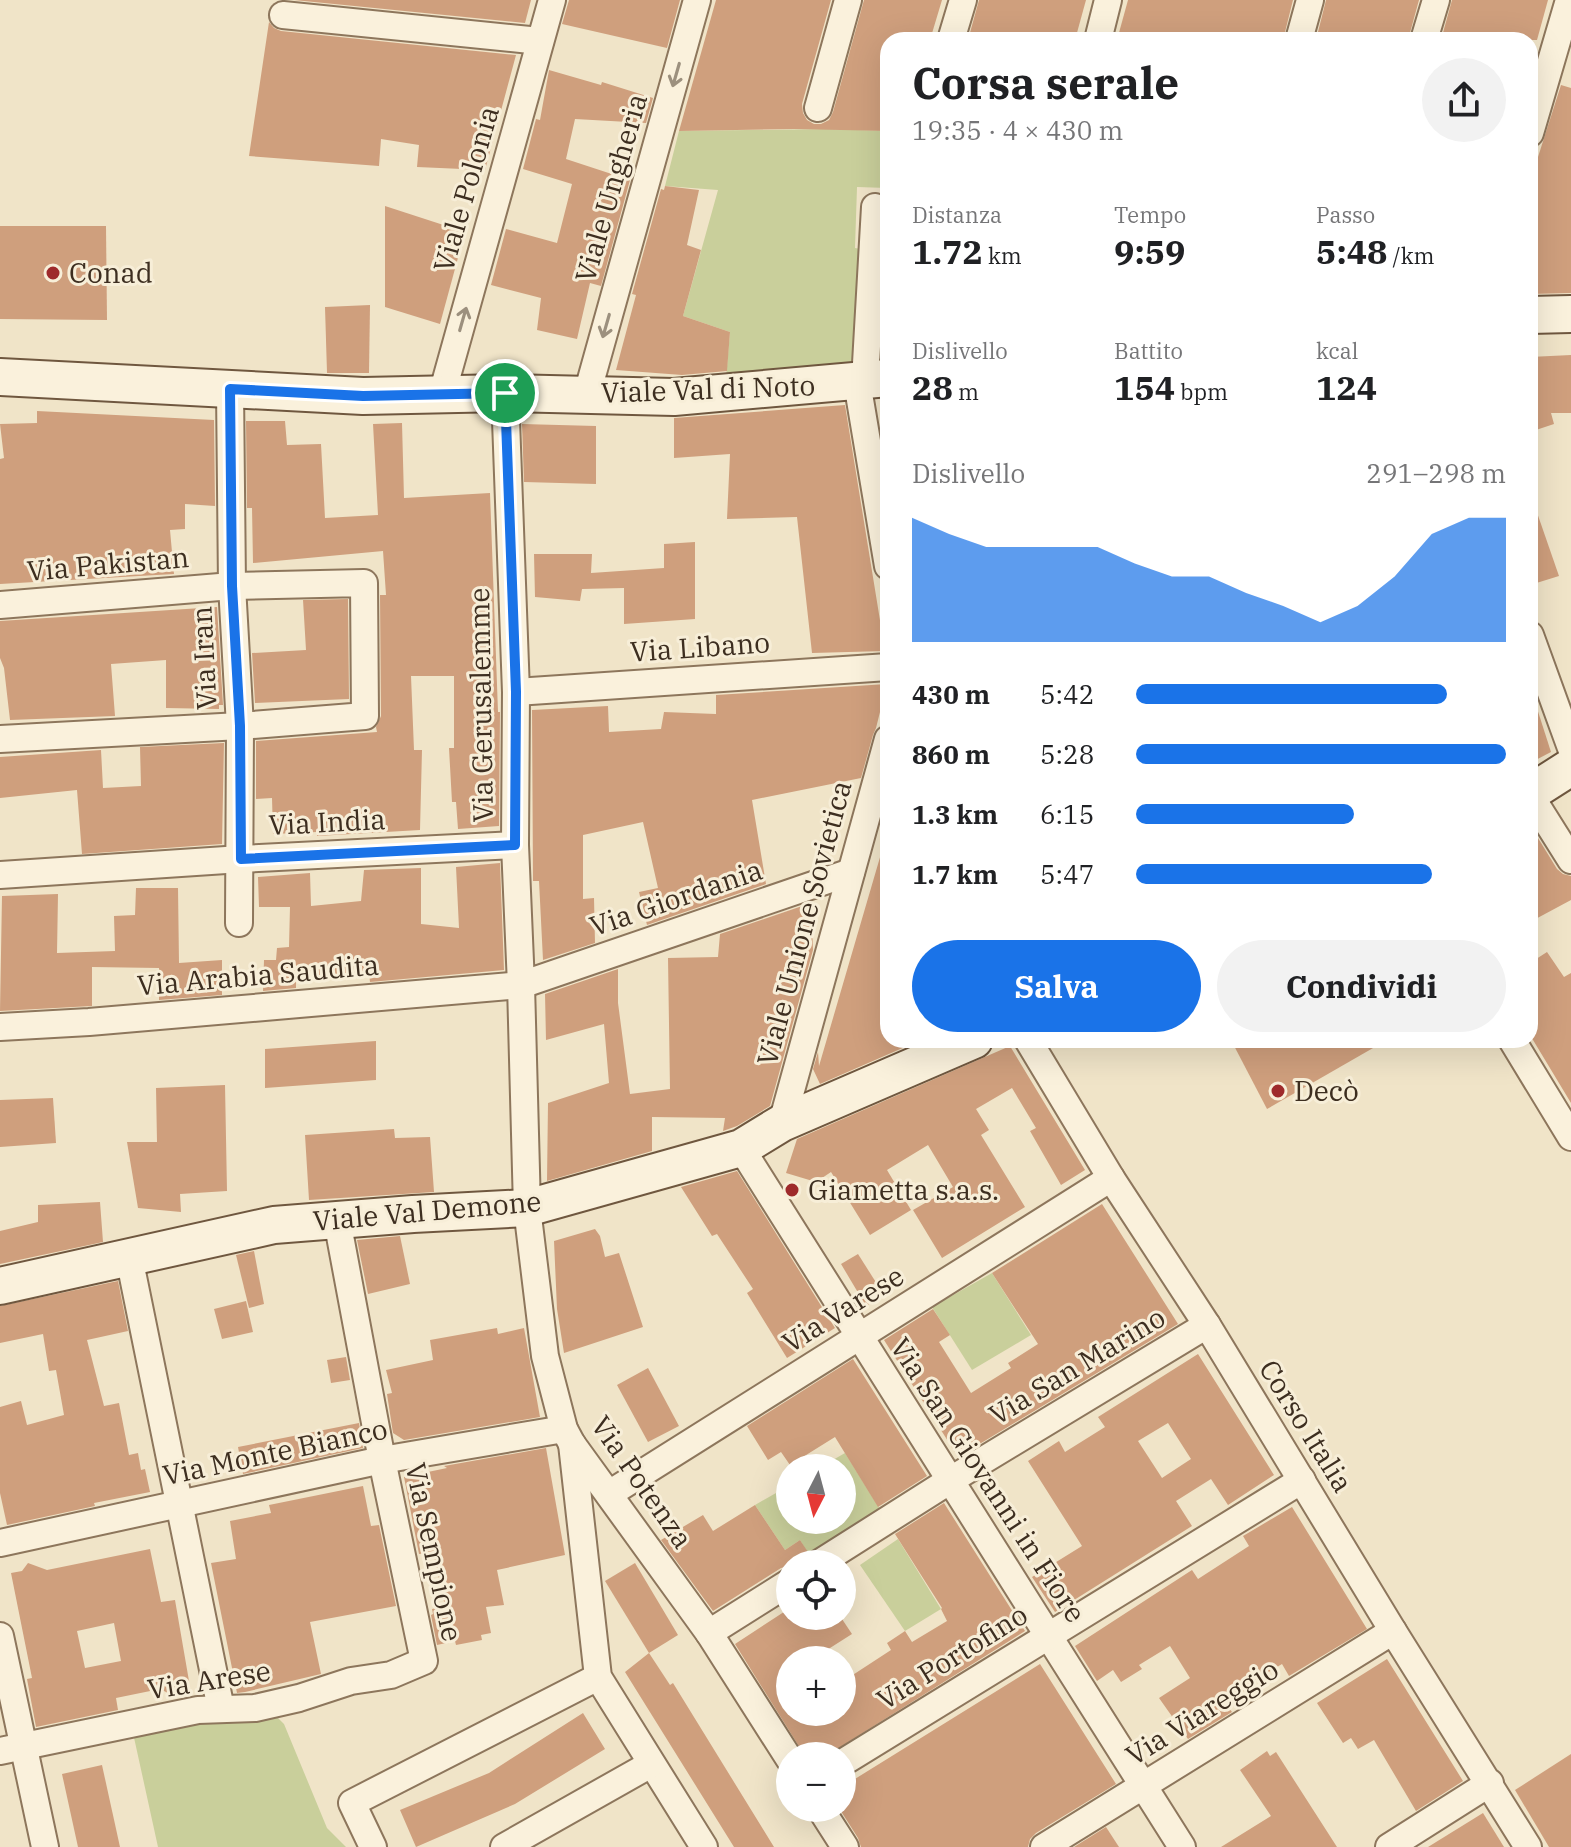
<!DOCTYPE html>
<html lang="it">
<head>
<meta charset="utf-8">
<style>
  body { margin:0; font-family:"IBM Plex Serif",serif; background:#f2f2f2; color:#202124; height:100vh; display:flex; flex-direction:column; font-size:30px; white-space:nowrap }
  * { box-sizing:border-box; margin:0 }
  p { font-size:26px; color:#757577 }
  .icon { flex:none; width:44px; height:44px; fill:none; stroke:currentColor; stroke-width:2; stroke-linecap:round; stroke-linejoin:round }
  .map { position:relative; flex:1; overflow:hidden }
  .sheet { position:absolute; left:880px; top:32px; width:658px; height:1016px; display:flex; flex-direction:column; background:#fff; border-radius:24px; box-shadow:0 8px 32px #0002 }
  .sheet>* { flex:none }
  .needle { width:52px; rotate:186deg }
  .buttons { position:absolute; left:776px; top:1454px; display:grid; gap:16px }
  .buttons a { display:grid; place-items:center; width:80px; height:80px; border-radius:50%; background:#fff; box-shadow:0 8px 32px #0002; font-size:40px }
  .pin { position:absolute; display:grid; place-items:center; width:68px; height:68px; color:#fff; margin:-34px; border:4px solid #fff; border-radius:50%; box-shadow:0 2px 8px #0007 }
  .round { display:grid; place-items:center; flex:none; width:84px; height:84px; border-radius:42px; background:#f2f2f2 }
  .summary { display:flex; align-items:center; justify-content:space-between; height:136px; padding:0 32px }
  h1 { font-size:44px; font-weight:700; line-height:60px }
  .figures { display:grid; grid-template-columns:repeat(3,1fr); gap:12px; height:136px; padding:8px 32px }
  .figures div { display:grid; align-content:center }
  .figures b { font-size:34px; font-weight:700 }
  .figures small { font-size:22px; font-weight:400 }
  .figures p { font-size:22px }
  .chart { height:224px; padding:16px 32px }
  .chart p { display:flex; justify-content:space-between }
  .chart svg { width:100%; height:144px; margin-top:8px; fill:#1a73e8; opacity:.7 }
  .action { display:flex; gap:16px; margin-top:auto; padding:16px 32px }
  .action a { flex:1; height:92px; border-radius:48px; background:#1a73e8; color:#fff; font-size:32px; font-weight:700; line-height:92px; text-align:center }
  .action a+a { background:#f2f2f2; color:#202124 }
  ul { padding:0 32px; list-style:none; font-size:26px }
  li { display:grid; grid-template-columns:128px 96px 1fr; align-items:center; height:60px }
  li i { height:20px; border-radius:10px; background:#1a73e8 }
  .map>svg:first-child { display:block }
  .green { fill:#c9cf9b }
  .building { fill:#cf9f7d; fill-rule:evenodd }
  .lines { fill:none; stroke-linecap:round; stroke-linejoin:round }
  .street-casing { stroke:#8d765c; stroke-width:30 }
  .secondary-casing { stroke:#6f573f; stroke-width:40 }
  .street { stroke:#faf1dc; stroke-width:26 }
  .secondary { stroke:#faf1dc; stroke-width:36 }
  .oneway { stroke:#9c907e }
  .route-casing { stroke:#fff; stroke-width:16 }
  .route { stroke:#1a73e8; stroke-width:10 }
  .poi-dot { fill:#9e2a2b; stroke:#f7eed8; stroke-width:3 }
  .labels { text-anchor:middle; stroke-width:6; stroke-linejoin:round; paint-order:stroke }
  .street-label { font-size:28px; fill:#3d2e20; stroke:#f7eed8 }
  .poi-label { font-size:28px; fill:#3d2e20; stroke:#f7eed8; text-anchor:start }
</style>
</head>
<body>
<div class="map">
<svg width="1571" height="1847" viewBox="0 0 1571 1847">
  <rect width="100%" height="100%" fill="#f0e4c8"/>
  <g class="green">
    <polygon points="827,129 888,131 888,198 885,198 887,188 857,187 855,248 867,250 858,368 726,378 730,332 683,316 718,190 665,186 679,131"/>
    <polygon points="992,1273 1031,1335 972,1370 932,1307"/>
    <polygon points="845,1453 881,1511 809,1555 800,1540 785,1550 755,1505 790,1485 790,1520 842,1520 842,1468 819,1468"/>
    <polygon points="898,1539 941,1609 905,1631 860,1565"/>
    <polygon points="253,1713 273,1713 284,1724 327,1828 346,1847 158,1847 133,1733"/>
  </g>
  <g class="building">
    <polygon points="294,0 531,0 525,23"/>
    <polygon points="569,0 680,0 667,48 562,24"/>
    <polygon points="716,0 831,0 802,104 803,113 807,120 814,124 821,124 829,120 833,112 864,0 942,0 930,40 888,40 888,131 794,129 679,131"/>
    <polygon points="979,0 1086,0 1075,40 968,40"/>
    <polygon points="1128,0 1293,0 1283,40 1117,40"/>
    <polygon points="1326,0 1419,0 1408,40 1316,40"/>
    <polygon points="1452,0 1548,0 1537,40 1441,40"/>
    <polygon points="269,22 274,28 281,31 516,55 485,170 417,167 419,145 381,139 379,166 249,156"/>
    <polygon points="549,70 601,85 602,82 653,98 646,123 575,119 566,159 630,180 601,286 590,283 577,339 537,330 541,298 491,285 506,229 557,243 572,184 523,169 536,119 540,120"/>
    <polygon points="1561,85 1571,88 1571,293 1530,294 1530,182"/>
    <polygon points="665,186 699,190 687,245 701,250 683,316 730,332 727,371 682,375 616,370 636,295 632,294 661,189 664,190"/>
    <polygon points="385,206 465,232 440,324 385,307"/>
    <polygon points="0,226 106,226 107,320 0,319"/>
    <polygon points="370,305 369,373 327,373 325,307"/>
    <polygon points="1571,355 1571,413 1551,413 1554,424 1530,432 1530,357"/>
    <polygon points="845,405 885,651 812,653 797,517 727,519 730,454 674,458 674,418"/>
    <polygon points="37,411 214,420 215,506 185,504 185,529 170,530 174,574 0,584 0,459 4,458 0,424 37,423"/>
    <polygon points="246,421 285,421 287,445 321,444 325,518 378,515 373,424 402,423 404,498 490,493 498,712 500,712 499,826 458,829 456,802 452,802 449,748 454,748 454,676 411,676 414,750 422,750 420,830 317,836 317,832 273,834 272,798 256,799 256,741 377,732 376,727 381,716 380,595 386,595 383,551 253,563 252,508 247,508"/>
    <polygon points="522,424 596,426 596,484 524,482"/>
    <polygon points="1533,501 1559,576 1530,585 1530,502"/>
    <polygon points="695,542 695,619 624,624 624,588 582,589 580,601 535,597 534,554 592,554 591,573 664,568 664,544"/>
    <polygon points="348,599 349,699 255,703 252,653 306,650 303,600"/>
    <polygon points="217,607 223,705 219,705 219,709 166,708 166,660 111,664 115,716 10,720 4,668 0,658 0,621"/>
    <polygon points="887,684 876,728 873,735 861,778 752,800 766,884 647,925 639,892 658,888 643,822 583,835 583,899 594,898 595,943 543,960 539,881 533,881 532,710 608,706 609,732 661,729 664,712 716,714 716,695"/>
    <polygon points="1534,699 1551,752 1530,763 1530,700"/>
    <polygon points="224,743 222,844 82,854 77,790 0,798 0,757 101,750 103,788 141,786 140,747"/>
    <polygon points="1530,825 1557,869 1563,874 1571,876 1571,900 1530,922"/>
    <polygon points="883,847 888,848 888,1040 921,1040 820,1084 813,1069 818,1052 819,1066"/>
    <polygon points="500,863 504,970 370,982 369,973 296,976 296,988 263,991 264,960 276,960 277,948 289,947 290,907 259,907 258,877 310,873 311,906 361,901 364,870 421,868 421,924 459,928 456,867"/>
    <polygon points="136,888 178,888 179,963 222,960 222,995 159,1000 159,968 92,967 92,1006 0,1011 2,896 58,894 57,953 115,951 114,916 135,915"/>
    <polygon points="811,903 813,950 770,1106 737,1126 723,1131 725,1118 652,1117 652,1151 547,1181 548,1103 609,1083 604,1024 546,1040 545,994 618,969 618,1003 630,1094 670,1089 668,958 718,957 720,934"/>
    <polygon points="1547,952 1564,977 1571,973 1571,1103 1530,1035 1530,963"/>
    <polygon points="1231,1040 1387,1040 1267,1109"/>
    <polygon points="376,1041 376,1080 265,1088 265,1049"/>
    <polygon points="1010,1046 1085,1170 1061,1185 1030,1131 1036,1128 1012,1088 976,1109 989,1130 981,1135 1025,1207 942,1258 913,1210 953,1187 928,1145 887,1170 911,1210 870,1235 831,1172 816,1182 786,1173 797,1139"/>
    <polygon points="225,1085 227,1191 180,1194 181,1212 138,1208 127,1142 157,1142 156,1088"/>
    <polygon points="53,1098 56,1143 0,1147 0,1100"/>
    <polygon points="394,1129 395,1138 430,1137 434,1192 309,1200 305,1135"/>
    <polygon points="737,1171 835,1328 787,1358 747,1293 753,1289 717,1234 712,1236 681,1187"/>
    <polygon points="100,1202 103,1242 0,1264 0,1231 38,1222 38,1205"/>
    <polygon points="1102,1204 1178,1324 958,1457 884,1340 933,1309 950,1335 939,1342 971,1393 1011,1368 1008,1363 1038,1344 992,1273"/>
    <polygon points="595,1229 600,1236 605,1257 619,1253 643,1327 564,1353 557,1309 554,1241"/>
    <polygon points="400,1236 410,1284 368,1294 357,1240"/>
    <polygon points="254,1251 264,1304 249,1308 236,1255"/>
    <polygon points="858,1254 884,1295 866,1306 841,1264"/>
    <polygon points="118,1281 128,1331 87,1340 104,1406 119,1403 129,1455 138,1453 141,1470 145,1469 150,1492 94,1503 95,1506 7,1525 0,1493 0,1407 21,1401 27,1425 64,1415 56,1370 49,1371 43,1334 0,1343 0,1306"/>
    <polygon points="246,1301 253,1332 222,1339 214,1309"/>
    <polygon points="497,1328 498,1334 524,1328 540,1417 404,1440 393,1433 387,1394 392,1393 386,1370 433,1360 430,1340"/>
    <path d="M 1198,1354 L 1274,1475 L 1228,1505 L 1211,1479 L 1176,1501 L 1192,1526 L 1055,1612 L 1032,1577 L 1082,1546 L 1028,1461 L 1059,1441 L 1065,1452 L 1105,1427 L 1098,1417 ZM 1168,1423 L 1191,1459 L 1162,1478 L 1138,1441 Z"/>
    <polygon points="346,1357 350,1380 331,1383 327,1360"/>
    <polygon points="853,1359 927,1476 878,1507 835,1437 790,1465 781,1452 768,1460 747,1426"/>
    <polygon points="648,1368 679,1426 648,1442 617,1385"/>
    <polygon points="359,1423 363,1448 243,1474 238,1447"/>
    <polygon points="546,1448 565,1555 497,1570 504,1605 486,1607 491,1633 481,1635 482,1640 456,1645 455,1641 437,1645 431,1615 433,1614 432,1609 445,1606 433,1552 419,1554 404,1477 447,1468 444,1466"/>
    <polygon points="363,1486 371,1526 379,1525 396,1606 310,1622 321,1674 245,1692 237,1693 211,1563 236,1559 230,1521 271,1513 269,1505"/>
    <polygon points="944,1503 1025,1631 826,1756 805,1756 735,1644 790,1608 790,1616 840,1616 852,1634 819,1655 814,1648 795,1660 790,1660 790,1712 842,1712 842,1682 891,1650 887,1643 905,1631 912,1642 947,1621 941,1609 942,1608 895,1534"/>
    <polygon points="755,1505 785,1550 800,1540 808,1552 803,1559 795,1564 790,1564 790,1566 781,1568 713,1611 661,1540 703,1515 713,1531"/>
    <polygon points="1292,1507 1367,1629 1289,1676 1282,1664 1242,1688 1244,1691 1225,1703 1232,1712 1188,1739 1159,1698 1190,1678 1170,1646 1139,1665 1142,1669 1121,1682 1113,1670 1097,1681 1075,1646 1192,1570 1198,1579 1249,1546 1243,1536"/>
    <path d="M 150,1549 L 161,1602 L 175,1600 L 189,1681 L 183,1682 L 176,1697 L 160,1689 L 116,1698 L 118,1710 L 36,1727 L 27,1679 L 32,1678 L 11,1573 L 22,1571 L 28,1563 L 47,1570 ZM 114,1623 L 121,1661 L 85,1668 L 77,1631 Z"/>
    <polygon points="635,1563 678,1635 649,1653 605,1581"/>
    <polygon points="649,1653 670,1685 673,1683 774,1847 734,1847 625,1672"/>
    <polygon points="1387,1659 1463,1781 1416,1811 1374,1740 1358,1749 1351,1738 1343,1743 1317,1703"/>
    <polygon points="1040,1664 1116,1784 1036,1833 1030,1839 1028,1847 861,1847 858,1838 839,1808 842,1808 842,1787"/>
    <polygon points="583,1713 605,1749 515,1804 416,1847 400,1810 489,1773"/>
    <polygon points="1267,1751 1270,1756 1276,1752 1337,1847 1221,1847 1271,1816 1240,1770"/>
    <polygon points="1571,1754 1571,1847 1549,1847 1515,1790"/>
    <polygon points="102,1765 120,1847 78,1847 62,1774"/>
    <polygon points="1483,1813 1504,1847 1428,1847"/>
    <polygon points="1106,1827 1119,1847 1074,1847"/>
  </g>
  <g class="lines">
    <g class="street-casing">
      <g id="street">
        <polyline points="283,15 540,41"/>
        <polyline points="951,40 963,0"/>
        <polyline points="1098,40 1108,0"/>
        <polyline points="1299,40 1310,0"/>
        <polyline points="1424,40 1436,0"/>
        <polyline points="818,108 848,0"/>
        <polyline points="1530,133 1569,0"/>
        <polyline points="865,381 875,207"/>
        <polyline points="857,382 888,566"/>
        <polyline points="230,389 232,586 240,726 239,923"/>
        <polyline points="505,393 516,692 515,845 521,985 527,1208 545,1356 564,1429 572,1444 709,1633 790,1760"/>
        <polyline points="442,394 552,0"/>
        <polyline points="587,394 697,0"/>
        <polyline points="0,605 232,586 364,583 365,716 240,726 0,739"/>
        <polyline points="1530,635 1571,748"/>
        <polyline points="516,692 888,667"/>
        <polyline points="1530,795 1571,860"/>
        <polyline points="0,875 241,859 515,845"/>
        <polyline points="0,1027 89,1022 521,985 851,872"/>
        <polyline points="1028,1040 1111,1178 1207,1325 1393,1631 1528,1847"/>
        <polyline points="1512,1040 1571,1137"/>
        <polyline points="782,1123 888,739"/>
        <path d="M 741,1148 C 887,1382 1035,1614 1182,1847"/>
        <polyline points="129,1257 221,1709"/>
        <polyline points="572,1444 598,1677 704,1847"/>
        <polyline points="609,1494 1111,1178"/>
        <polyline points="0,1543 382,1460 564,1429"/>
        <polyline points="818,1564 949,1481 1207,1325"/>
        <polyline points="709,1633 790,1582"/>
        <polyline points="0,1636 45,1847"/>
        <polyline points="0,1751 198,1710 255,1708 299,1698 351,1681 391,1675 424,1661 382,1460 337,1220"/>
        <polyline points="842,1763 1302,1480"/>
        <polyline points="820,1808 845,1847"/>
        <polyline points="373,1847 352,1803 598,1677"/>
        <polyline points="504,1847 651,1764"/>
        <polyline points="1044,1847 1393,1631"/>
        <polyline points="1389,1847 1490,1783"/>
      </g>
    </g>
    <g class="secondary-casing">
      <g id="secondary">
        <polyline points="1530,315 1571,314"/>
        <polyline points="0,377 363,396 505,393 674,397 888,378"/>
        <polyline points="1530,793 1571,767"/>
        <polyline points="0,1286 274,1225 413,1214 527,1208 741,1148 782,1123 974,1040"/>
      </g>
    </g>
    <use href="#street" class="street"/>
    <use href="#secondary" class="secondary"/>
  </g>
  <defs><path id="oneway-shaft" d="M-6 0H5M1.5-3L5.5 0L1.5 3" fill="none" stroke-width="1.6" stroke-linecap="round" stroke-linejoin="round" transform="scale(2)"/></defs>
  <g class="oneway">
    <use href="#oneway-shaft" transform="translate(676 75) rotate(106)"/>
    <use href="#oneway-shaft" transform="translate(463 319) rotate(-74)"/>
    <use href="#oneway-shaft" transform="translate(606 326) rotate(106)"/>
  </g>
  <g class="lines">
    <g class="route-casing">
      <polygon id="route" points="230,389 363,396 505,393 516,692 515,845 241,859 240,726 232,586"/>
    </g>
    <use href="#route" class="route"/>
  </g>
  <g class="poi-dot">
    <circle cx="53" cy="273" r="8"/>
    <circle cx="1278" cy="1091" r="8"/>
    <circle cx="792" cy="1190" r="8"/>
  </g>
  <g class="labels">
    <g class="street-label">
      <text transform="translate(611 188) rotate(-74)" y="10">Viale Ungheria</text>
      <text transform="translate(466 189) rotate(-74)" y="10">Viale Polonia</text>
      <text transform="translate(708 389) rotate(-2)" y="10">Viale Val di Noto</text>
      <text transform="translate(108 564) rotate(-5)" y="10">Via Pakistan</text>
      <text transform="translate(700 647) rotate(-4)" y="10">Via Libano</text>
      <text transform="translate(204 658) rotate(-93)" y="10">Via Iran</text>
      <text transform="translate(481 705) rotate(-91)" y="10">Via Gerusalemme</text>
      <text transform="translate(327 822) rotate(-3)" y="10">Via India</text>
      <text transform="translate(676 898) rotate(-19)" y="10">Via Giordania</text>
      <text transform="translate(804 923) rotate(-75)" y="10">Viale Unione Sovietica</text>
      <text transform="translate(258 975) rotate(-5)" y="10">Via Arabia Saudita</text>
      <text transform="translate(427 1211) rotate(-5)" y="10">Viale Val Demone</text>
      <text transform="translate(843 1309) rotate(-32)" y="10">Via Varese</text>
      <text transform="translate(1077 1366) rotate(-31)" y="10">Via San Marino</text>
      <text transform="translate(1306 1426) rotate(58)" y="10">Corso Italia</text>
      <text transform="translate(275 1452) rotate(-12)" y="10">Via Monte Bianco</text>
      <text transform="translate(988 1480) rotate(57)" y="10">Via San Giovanni in Fiore</text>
      <text transform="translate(642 1482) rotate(55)" y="10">Via Potenza</text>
      <text transform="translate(434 1552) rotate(78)" y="10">Via Sempione</text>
      <text transform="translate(952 1657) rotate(-32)" y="10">Via Portofino</text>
      <text transform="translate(209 1680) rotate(-9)" y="10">Via Arese</text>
      <text transform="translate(1202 1712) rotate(-32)" y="10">Via Viareggio</text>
    </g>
    <g class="poi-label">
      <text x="69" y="283">Conad</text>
      <text x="1294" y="1101">Decò</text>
      <text x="808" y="1200">Giametta s.a.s.</text>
    </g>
  </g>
</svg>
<div class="buttons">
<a><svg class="needle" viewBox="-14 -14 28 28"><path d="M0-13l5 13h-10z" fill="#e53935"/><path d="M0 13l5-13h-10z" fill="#757577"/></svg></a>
<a><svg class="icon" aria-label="locate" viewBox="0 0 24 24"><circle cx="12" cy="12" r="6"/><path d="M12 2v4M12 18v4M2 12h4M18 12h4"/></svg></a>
<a>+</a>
<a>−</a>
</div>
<div class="pin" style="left:505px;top:393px;background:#1e9e55"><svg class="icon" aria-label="arrive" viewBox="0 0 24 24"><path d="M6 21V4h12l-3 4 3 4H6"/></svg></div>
<section class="sheet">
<div class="summary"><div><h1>Corsa serale</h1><p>19:35 · 4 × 430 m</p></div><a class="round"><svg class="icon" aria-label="share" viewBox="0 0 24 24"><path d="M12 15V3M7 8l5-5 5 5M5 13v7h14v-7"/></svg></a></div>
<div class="figures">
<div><p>Distanza</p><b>1.72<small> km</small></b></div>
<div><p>Tempo</p><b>9:59</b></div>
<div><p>Passo</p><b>5:48<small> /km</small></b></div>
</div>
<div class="figures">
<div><p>Dislivello</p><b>28<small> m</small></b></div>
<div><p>Battito</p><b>154<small> bpm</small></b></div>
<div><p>kcal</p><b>124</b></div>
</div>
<div class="chart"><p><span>Dislivello</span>291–298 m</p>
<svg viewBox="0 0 160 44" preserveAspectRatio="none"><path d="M0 44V6L10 11L20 15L30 15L40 15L50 15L60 20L70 24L80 24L90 29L100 33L110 38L120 33L130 24L140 11L150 6L160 6V44z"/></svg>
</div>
<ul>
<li><b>430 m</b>5:42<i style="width:84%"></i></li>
<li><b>860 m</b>5:28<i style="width:100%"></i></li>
<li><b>1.3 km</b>6:15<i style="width:59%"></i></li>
<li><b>1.7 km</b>5:47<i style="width:80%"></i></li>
</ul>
<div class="action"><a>Salva</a><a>Condividi</a></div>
</section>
</div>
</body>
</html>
